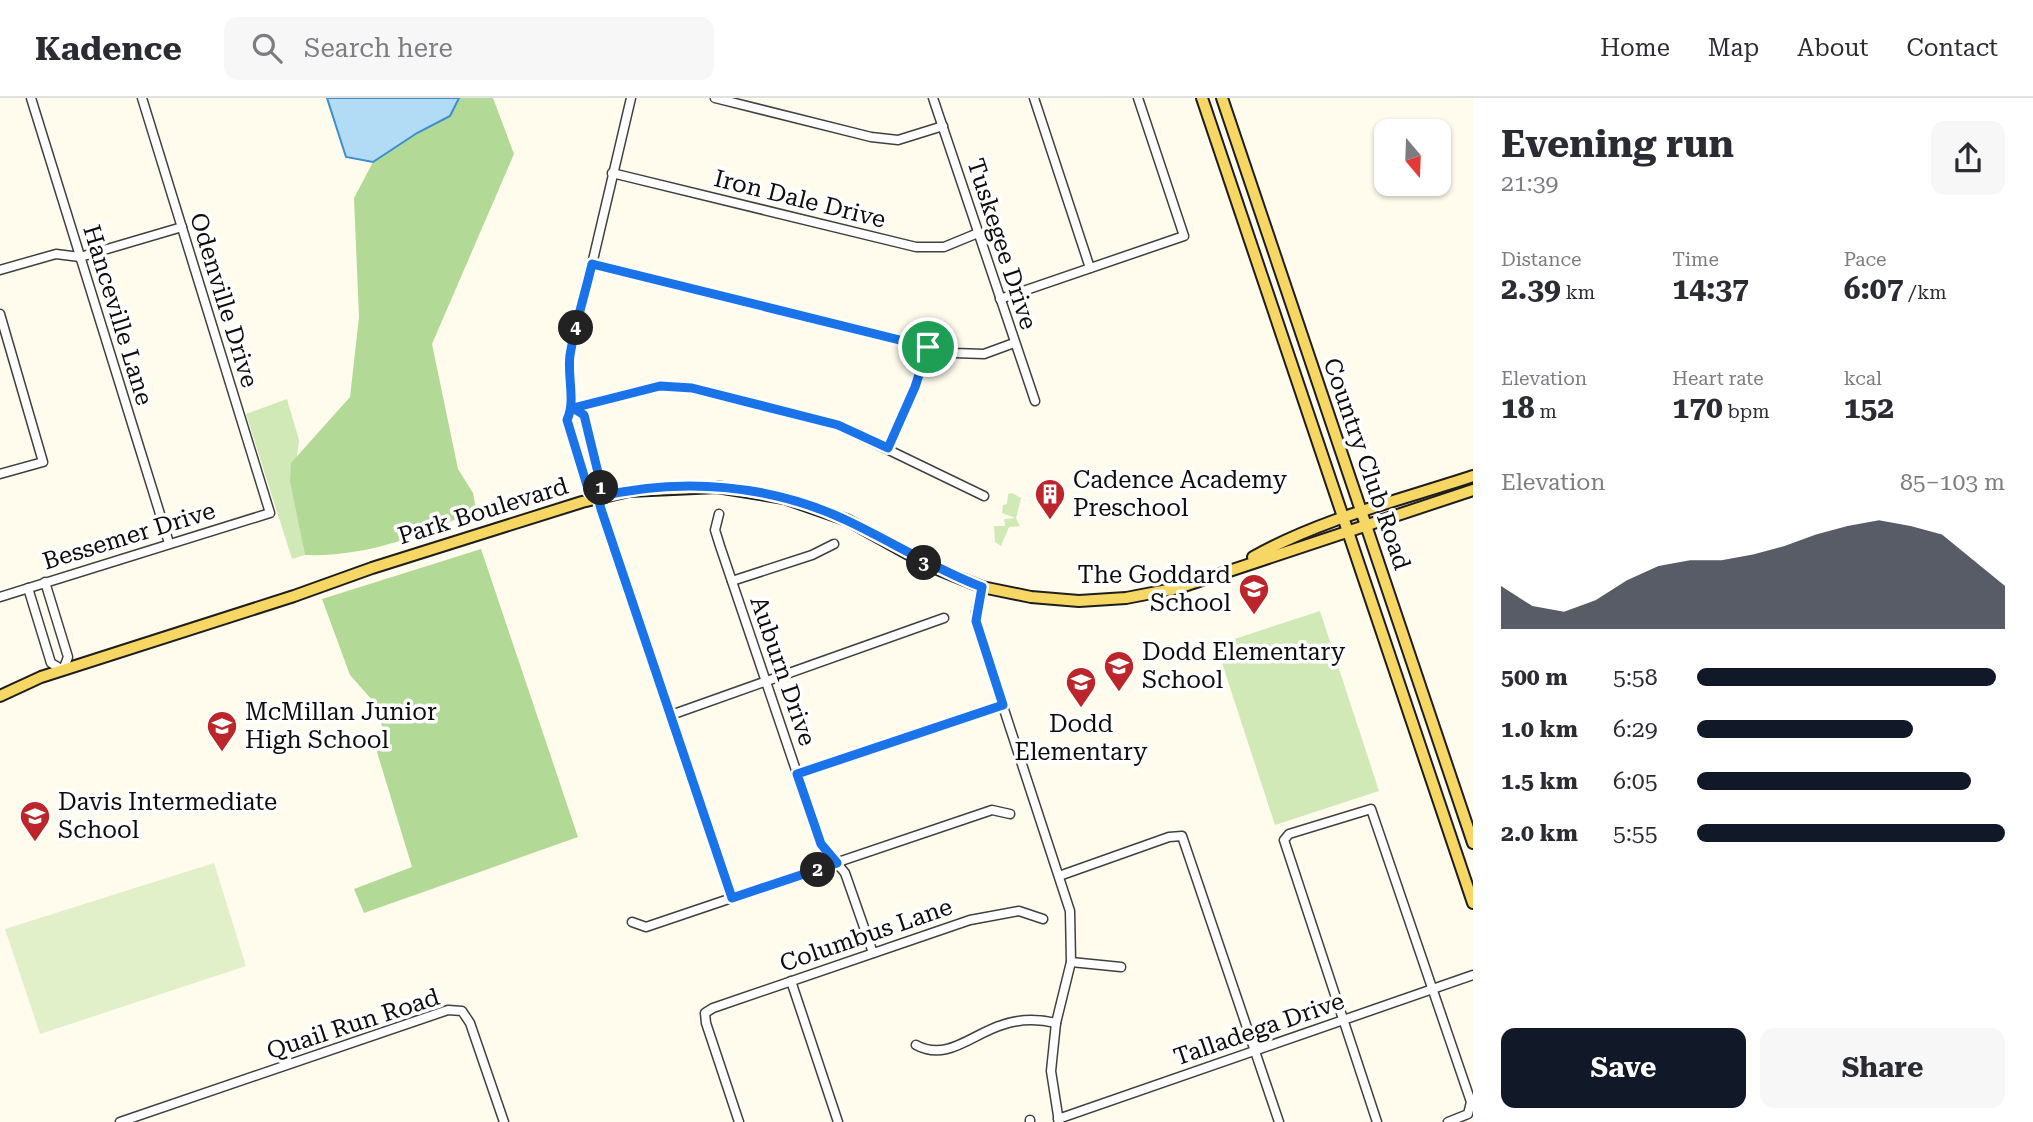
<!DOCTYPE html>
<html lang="en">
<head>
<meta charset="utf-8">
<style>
  body { margin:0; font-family:"Roboto Serif",serif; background:#f7f7f7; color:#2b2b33; height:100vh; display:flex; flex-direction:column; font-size:26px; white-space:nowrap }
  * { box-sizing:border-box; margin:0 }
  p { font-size:23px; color:#7c7c81 }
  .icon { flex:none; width:38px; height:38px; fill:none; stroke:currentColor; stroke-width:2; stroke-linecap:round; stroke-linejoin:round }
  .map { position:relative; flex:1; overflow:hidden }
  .side { display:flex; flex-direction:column; background:#fff; width:560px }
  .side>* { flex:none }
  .needle { width:46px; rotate:161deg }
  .tools { position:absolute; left:1374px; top:21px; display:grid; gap:14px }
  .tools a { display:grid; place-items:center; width:77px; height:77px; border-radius:14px; background:#fff; box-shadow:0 2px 5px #0004; font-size:35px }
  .pin { position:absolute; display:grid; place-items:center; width:60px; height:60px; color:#fff; margin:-30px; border:4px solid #fff; border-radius:50%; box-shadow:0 2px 7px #0007 }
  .km { position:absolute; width:35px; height:35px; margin:-18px; border-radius:50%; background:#222; color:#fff; font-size:19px; line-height:35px; text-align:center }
  .round { display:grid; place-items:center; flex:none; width:74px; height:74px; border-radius:14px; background:#f7f7f7 }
  .overview { display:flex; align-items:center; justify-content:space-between; height:119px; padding:0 28px }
  h1 { font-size:38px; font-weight:700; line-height:52px }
  .stats { display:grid; grid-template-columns:repeat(3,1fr); gap:10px; height:119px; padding:7px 28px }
  .stats div { display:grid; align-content:center }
  .stats b { font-size:30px; font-weight:700 }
  .stats small { font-size:19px; font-weight:400 }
  .stats p { font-size:19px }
  .chart { height:196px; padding:14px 28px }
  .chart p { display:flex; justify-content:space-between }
  .chart svg { width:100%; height:126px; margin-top:7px; fill:#111827; opacity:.7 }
  .cta { display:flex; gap:14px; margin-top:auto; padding:14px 28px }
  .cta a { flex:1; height:80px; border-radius:14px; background:#111827; color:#fff; font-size:28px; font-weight:700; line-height:80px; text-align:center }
  .cta a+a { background:#f7f7f7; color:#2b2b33 }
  ul { padding:0 28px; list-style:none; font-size:23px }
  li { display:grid; grid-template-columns:112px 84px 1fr; align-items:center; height:52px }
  li i { height:18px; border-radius:9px; background:#111827 }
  header { display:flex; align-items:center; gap:42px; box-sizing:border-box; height:98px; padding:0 35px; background:#fff; border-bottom:2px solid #e1e1e2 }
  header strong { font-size:33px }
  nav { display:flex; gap:38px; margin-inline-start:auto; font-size:24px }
  .search { width:490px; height:63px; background:#f7f7f7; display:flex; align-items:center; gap:18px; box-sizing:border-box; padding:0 24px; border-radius:14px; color:#7c7c81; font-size:26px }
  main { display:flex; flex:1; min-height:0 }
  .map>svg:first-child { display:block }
  .green { fill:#d0e9b7 }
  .forest { fill:#b3d996 }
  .pitch { fill:#e2f0c9 }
  .water { fill:#b2dbf6; stroke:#3a8fcc; stroke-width:2 }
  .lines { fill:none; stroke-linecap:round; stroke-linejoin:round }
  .minor-casing { stroke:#404040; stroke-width:11 }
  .major-casing { stroke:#1e1e1e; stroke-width:14 }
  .minor { stroke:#fff; stroke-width:8 }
  .major { stroke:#f7d764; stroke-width:10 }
  .route-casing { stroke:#fff; stroke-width:14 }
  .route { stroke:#1a73e8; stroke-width:9 }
  .labels { text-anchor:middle; stroke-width:7; stroke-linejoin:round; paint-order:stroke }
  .street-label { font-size:24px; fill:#0d0d0d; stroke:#fff }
  .poi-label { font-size:24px; fill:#0d0d0d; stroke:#fff; text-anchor:start }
</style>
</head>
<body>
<header>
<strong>Kadence</strong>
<div class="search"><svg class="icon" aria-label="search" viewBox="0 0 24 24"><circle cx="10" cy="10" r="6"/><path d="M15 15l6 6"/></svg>Search here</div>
<nav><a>Home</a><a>Map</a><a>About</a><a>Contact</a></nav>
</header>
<main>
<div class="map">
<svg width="1473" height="1024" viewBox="0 0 1473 1024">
  <rect width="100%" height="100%" fill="#fffced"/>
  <g class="green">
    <polygon points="287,301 299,342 293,391 305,457 292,461 246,316"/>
    <polygon points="1012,395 1021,400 1016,420 1020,428 1009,429 1001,448 995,444 994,428 1005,428 1004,421 1015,420 1002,415 1003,407 1007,406 1008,396"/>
    <polygon points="1320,513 1379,693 1275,727 1216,547"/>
  </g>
  <g class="forest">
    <path d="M 459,0 L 493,0 L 514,56 L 432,246 L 458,371 L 473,395 L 476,412 C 420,438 367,459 305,457 L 290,383 L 291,365 L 350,299 L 359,219 L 354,100 L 373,64 L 417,35 L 450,18 Z"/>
    <polygon points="481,451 578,739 364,815 354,791 412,769 377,654 384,634 373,603 350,577 322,501"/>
  </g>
  <polygon class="pitch" points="214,765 246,868 40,936 5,831"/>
  <polygon class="water" points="327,0 459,0 450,18 417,35 373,64 346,59"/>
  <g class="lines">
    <g class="minor-casing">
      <g id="minor">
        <polyline points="31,0 169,445"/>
        <polyline points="715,0 871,39 898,42 943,28"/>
        <polyline points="933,0 1035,303"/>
        <polyline points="1034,0 1090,170"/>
        <polyline points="612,75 916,149 944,149 978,135"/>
        <polyline points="592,166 954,255 984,256 1014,245"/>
        <polyline points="0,172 56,156 80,159 182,129"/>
        <polyline points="1000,201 1184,138 1138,0"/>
        <polyline points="0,216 43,364 0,376"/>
        <polyline points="573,309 660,288 692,290 837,327 984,398"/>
        <polyline points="573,309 584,318 602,391 598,399"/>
        <polyline points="888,350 915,289 928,249"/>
        <polyline points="598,399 732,800"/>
        <path d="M 598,399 L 589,394 L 567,322 C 576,304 568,280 570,260 L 631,0"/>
        <polyline points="719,416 715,432 720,448 821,746 845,775 873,855"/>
        <polyline points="732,483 812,457 834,446"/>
        <polyline points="982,489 976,514 978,532 1070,813 1071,864 1056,925 1051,973 1059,1024"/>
        <polyline points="28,490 51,565 63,572 68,559 45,484"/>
        <polyline points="0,499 270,415 142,0"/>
        <polyline points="671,617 944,520"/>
        <polyline points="797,676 1003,607"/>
        <polyline points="1059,778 1169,739 1182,738 1279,1024"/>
        <polyline points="632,824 646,829 992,712 1010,716"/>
        <polyline points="1071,864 1121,869"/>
        <polyline points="791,883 838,1024"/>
        <path d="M 916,947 C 947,964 972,936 1002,927 C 1019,921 1039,921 1056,925"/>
        <polyline points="1058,1021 1473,877"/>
        <polyline points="120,1024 448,912 462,913 470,925 504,1024"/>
        <polyline points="739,1024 706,925 705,915 713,910 970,822 1019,813 1043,821"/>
        <polyline points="1030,1024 1030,1022"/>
        <polyline points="1377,1024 1284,742 1289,736 1371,711 1471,1004 1468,1016 1448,1024"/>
      </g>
    </g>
    <g class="major-casing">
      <g id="major">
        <polyline points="1202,0 1473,805"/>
        <polyline points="1222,0 1473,745"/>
        <path d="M 1253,459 C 1323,420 1398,403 1473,378"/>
        <polyline points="0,598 41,579 294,498 372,470 582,404 629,393 717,389 784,400 847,422 930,468 982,489 1031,499 1079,503 1126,500 1178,490 1473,392"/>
      </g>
    </g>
    <use href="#minor" class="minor"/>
    <use href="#major" class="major"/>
  </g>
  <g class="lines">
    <g class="route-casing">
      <path id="route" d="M 928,249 L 915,289 L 888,350 L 838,327 L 692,290 L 660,288 L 573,310 L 584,317 L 602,391 L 598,399 L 601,411 L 732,800 L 837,765 L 821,746 L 797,676 L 1003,607 L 976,523 L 982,489 C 935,471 894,445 848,423 C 771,386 680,379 598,399 L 589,394 L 567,322 C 576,303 567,279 570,257 C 575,227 585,196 592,166 L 928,249"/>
    </g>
    <use href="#route" class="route"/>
  </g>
  <defs>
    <g id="building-pin" transform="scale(1.575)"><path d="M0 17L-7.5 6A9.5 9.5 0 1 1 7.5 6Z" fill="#bc262a" stroke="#fff"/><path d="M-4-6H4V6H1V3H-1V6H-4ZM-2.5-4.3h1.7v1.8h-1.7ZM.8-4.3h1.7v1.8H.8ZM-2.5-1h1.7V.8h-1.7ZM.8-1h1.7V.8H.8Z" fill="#fff"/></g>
    <g id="school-pin" transform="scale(1.575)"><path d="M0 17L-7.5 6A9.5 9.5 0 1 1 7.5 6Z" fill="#bc262a" stroke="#fff"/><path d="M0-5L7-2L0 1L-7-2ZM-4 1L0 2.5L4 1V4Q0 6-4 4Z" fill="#fff"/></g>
  </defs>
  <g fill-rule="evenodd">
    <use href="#building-pin" x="1050" y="396"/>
    <use href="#school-pin" x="1254" y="491"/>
    <use href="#school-pin" x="1119" y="568"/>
    <use href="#school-pin" x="1081" y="584"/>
    <use href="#school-pin" x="222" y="628"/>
    <use href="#school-pin" x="35" y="718"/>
  </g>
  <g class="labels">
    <g class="street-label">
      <text transform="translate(800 101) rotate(14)" y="8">Iron Dale Drive</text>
      <text transform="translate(1002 146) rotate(72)" y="8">Tuskegee Drive</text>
      <text transform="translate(224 202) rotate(73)" y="8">Odenville Drive</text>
      <text transform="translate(118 217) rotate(73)" y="8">Hanceville Lane</text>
      <text transform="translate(1367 366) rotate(71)" y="8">Country Club Road</text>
      <text transform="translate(483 413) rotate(-17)" y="8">Park Boulevard</text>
      <text transform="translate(129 438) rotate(-17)" y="8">Bessemer Drive</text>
      <text transform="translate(783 573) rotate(71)" y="8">Auburn Drive</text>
      <text transform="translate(866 837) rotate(-19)" y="8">Columbus Lane</text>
      <text transform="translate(353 926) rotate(-18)" y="8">Quail Run Road</text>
      <text transform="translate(1259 931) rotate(-19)" y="8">Talladega Drive</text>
    </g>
    <g class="poi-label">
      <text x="1073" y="390">Cadence Academy<tspan x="1073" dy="28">Preschool</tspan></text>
      <text x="1231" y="485" text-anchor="end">The Goddard<tspan x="1231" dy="28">School</tspan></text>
      <text x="1142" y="562">Dodd Elementary<tspan x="1142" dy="28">School</tspan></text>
      <text x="245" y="622">McMillan Junior<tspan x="245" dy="28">High School</tspan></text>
      <text x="1081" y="634" text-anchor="middle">Dodd<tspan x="1081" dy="28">Elementary</tspan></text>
      <text x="58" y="712">Davis Intermediate<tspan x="58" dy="28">School</tspan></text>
    </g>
  </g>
</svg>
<div class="tools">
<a><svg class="needle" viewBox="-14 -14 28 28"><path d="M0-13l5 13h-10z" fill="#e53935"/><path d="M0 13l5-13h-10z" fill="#7c7c81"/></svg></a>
</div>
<div class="pin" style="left:928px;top:249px;background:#1e9e55"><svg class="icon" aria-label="arrive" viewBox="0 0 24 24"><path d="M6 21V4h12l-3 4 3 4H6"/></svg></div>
<b class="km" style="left:601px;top:390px">1</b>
<b class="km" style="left:818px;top:772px">2</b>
<b class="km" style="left:924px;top:465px">3</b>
<b class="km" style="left:576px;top:230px">4</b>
</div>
<section class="side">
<div class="overview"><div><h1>Evening run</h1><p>21:39</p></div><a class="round"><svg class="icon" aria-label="share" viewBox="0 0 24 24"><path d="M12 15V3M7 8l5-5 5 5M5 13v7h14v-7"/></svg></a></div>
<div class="stats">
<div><p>Distance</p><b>2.39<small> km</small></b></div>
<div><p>Time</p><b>14:37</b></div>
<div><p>Pace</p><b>6:07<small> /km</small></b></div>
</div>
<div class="stats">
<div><p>Elevation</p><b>18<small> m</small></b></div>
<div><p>Heart rate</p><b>170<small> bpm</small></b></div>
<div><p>kcal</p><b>152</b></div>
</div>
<div class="chart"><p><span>Elevation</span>85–103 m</p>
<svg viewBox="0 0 160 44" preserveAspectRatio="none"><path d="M0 44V29L10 36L20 38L30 34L40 27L50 22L60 20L70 20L80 18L90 15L100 11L110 8L120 6L130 8L140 11L150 20L160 29V44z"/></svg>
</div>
<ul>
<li><b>500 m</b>5:58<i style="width:97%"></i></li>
<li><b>1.0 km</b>6:29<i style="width:70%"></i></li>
<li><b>1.5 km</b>6:05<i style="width:89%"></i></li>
<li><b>2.0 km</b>5:55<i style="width:100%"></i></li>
</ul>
<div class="cta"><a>Save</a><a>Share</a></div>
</section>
</main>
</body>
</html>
